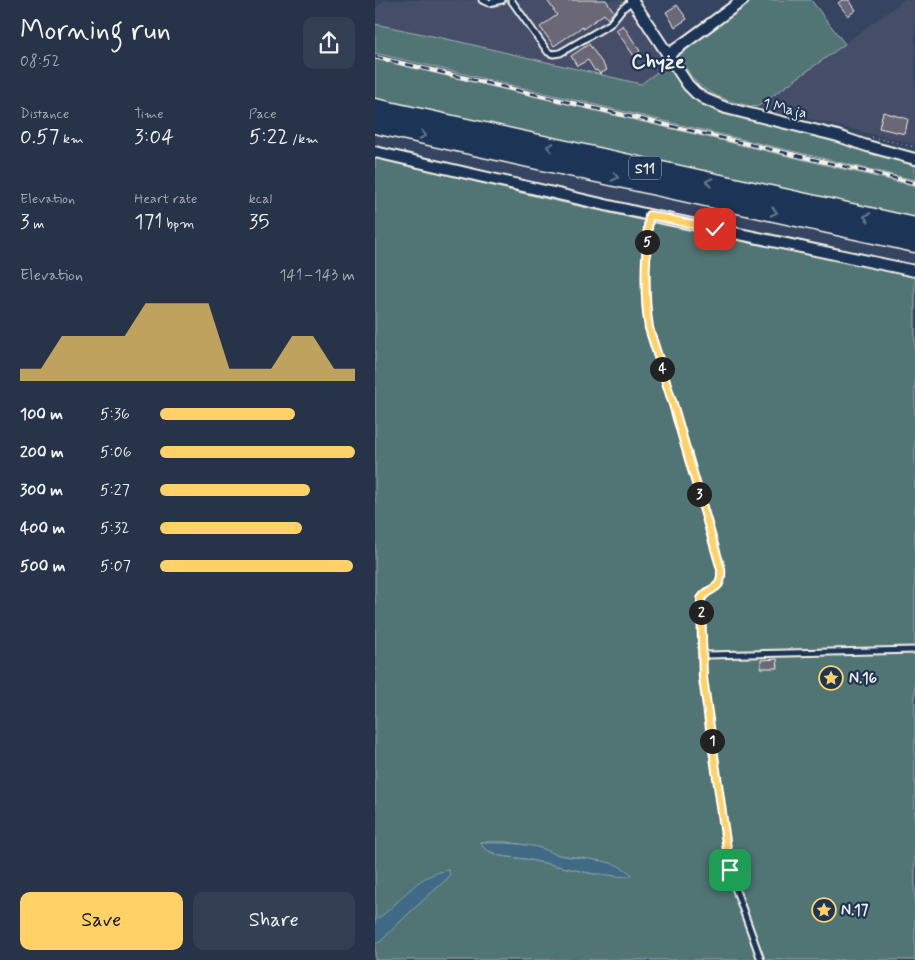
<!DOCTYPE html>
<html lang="en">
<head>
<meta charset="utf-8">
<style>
  body { margin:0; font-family:Mynerve,sans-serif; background:#333f53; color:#f1f3f6; height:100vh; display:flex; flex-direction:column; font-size:19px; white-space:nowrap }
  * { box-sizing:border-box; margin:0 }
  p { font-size:16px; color:#a4aab4 }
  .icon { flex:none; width:28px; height:28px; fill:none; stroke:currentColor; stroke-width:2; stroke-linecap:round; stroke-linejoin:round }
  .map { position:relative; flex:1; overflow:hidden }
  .sheet { display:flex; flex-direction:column; background:#273349; width:375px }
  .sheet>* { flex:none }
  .pin { position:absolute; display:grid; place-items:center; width:42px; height:42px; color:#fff; margin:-21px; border-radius:10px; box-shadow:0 2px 8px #0006 }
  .km { position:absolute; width:25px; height:25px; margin:-12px; border-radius:50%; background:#222; color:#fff; font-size:14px; line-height:25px; text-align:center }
  .round { display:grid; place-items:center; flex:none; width:52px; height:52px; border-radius:10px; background:#333f53 }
  .overview { display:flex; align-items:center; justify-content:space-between; height:85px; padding:0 20px }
  h1 { font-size:28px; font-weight:600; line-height:38px }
  .figures { display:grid; grid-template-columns:repeat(3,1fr); gap:8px; height:85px; padding:5px 20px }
  .figures div { display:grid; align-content:center }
  .figures b { font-size:21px; font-weight:600 }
  .figures small { font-size:14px; font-weight:400 }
  .figures p { font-size:14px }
  .chart { height:140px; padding:10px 20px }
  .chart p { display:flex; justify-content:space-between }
  .chart svg { width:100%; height:90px; margin-top:5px; fill:#ffd166; opacity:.7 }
  .cta { display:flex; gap:10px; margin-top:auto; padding:10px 20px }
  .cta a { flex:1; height:58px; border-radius:10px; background:#ffd166; color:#111; font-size:20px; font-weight:600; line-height:58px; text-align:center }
  .cta a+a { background:#333f53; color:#f1f3f6 }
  ul { padding:0 20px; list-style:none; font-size:16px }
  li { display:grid; grid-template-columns:80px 60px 1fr; align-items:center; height:38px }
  li i { height:12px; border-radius:6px; background:#ffd166 }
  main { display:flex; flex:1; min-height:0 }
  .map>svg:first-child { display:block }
  .built { fill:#444e68 }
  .green { fill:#517475; stroke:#a2b2ae; fill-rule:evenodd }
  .water { fill:#3f6b85; stroke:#87a1ad }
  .building { fill:#6b6777; stroke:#f4f1e8 }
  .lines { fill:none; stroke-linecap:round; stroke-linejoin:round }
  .lane-casing { stroke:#f4f1e8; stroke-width:9 }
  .street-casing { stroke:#f4f1e8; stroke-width:14 }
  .highway-casing { stroke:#f4f1e8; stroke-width:21 }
  .path { stroke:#f4f1e8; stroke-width:1; stroke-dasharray:1 4; stroke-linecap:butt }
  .lane { stroke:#1d3557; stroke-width:5 }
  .street { stroke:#1d3557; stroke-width:10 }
  .highway { stroke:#1d3557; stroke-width:18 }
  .rail-casing { stroke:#f4f1e8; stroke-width:4.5 }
  .rail { stroke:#1d3557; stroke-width:2.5; stroke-dasharray:8; stroke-linecap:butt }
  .oneway { stroke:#68778a }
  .route-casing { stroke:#fff; stroke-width:10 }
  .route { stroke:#ffd166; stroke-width:6 }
  .labels { text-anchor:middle; stroke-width:4.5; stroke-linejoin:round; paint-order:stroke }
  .shield { fill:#1d3557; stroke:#b4b9bc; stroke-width:1 }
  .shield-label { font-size:14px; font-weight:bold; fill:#f4f1e8 }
  .street-label { font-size:15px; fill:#f4f1e8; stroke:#1d3557 }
  .poi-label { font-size:15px; font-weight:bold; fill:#f4f1e8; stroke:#1d3557; text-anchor:start }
  .district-label { font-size:20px; font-weight:bold; fill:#f4f1e8; stroke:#1d3557 }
</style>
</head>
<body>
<main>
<section class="sheet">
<div class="overview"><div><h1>Morning run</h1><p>08:52</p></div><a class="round"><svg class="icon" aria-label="share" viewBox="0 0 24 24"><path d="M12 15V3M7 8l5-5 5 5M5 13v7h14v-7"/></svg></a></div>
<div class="figures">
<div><p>Distance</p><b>0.57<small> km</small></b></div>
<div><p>Time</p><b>3:04</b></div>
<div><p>Pace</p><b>5:22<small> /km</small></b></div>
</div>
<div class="figures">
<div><p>Elevation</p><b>3<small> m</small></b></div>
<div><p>Heart rate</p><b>171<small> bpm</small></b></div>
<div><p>kcal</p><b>35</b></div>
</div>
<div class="chart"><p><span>Elevation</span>141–143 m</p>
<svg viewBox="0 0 160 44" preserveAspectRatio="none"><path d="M0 44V38L10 38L20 22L30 22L40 22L50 22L60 6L70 6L80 6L90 6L100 38L110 38L120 38L130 22L140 22L150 38L160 38V44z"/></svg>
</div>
<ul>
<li><b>100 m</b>5:36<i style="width:69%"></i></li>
<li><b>200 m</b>5:06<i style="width:100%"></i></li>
<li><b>300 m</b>5:27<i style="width:77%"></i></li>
<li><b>400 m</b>5:32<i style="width:73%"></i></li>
<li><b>500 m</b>5:07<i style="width:99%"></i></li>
</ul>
<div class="cta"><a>Save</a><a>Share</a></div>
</section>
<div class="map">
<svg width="540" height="960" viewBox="0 0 540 960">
  <rect width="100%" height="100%" fill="#344461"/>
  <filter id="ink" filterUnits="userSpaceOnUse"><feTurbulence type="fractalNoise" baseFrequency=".02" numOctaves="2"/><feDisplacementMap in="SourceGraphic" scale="10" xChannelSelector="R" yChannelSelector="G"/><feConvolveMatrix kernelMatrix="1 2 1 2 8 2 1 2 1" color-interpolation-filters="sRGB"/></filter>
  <g filter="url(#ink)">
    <g class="built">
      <polygon points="10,0 251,0 293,64 266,84 81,41 0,24 0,8"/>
      <polygon points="529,0 540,0 540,144 382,107"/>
    </g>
    <g class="green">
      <path d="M 377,0 L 436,0 L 470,44 L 382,107 C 361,104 337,97 321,82 C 314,75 309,64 304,56 L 304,52 Z"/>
      <path d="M 0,24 L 81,41 L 266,84 L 293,64 C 300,75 307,88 316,97 C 326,106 340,110 353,114 L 467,143 L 493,152 L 540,163 L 540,180 L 0,53 Z"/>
      <polygon points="0,59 540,186 540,219 0,100"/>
      <path d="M 0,157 L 163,197 L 284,224 L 540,276 L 540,960 L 0,960 ZM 105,842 L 131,842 L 145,844 L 167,849 L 182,855 L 207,858 L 233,863 L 241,876 L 227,873 L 219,874 L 151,859 L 126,856 L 118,853 L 109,848 Z"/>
    </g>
    <g class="water">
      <path d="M 105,842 C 117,844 130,842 143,844 C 151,845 158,846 166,848 C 172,850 178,854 184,855 C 207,860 239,857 257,875 C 244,879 232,873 219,874 L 151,859 L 126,856 L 114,851 L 109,848 Z"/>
      <path d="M 73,870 L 75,873 L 73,878 L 34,913 L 5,942 L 0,944 L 0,921 C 7,915 15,910 21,903 C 40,885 46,876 73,870 Z"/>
    </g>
    <g class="building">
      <polygon points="172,0 231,0 239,12 233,19 229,14 208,29 207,27 179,46 165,27 182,15"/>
      <polygon points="467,0 474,0 481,10 473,16 463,3"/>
      <polygon points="302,5 312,19 300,27 291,12"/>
      <polygon points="248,25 265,51 259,56 241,30"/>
      <polygon points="214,44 232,70 225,74 222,70 220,71 213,60 202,66 196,56"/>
      <polygon points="508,112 533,119 530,134 504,128"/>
      <polygon points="402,659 403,668 386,668 386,660"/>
    </g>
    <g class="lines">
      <g class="lane-casing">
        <g id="lane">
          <polyline points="107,0 114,3 127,0"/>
          <polyline points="136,0 173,52 178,54 185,53 235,24 247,9 257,1"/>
          <path d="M 274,215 C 271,252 268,291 274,328 L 298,405 L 346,569 C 348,593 334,585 326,599 L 327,649 L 329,653 L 332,655 L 540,650"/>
          <polyline points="327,652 328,678 344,791 353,860 358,882 386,960"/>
        </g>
      </g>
      <g class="street-casing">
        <g id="street">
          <polyline points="257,0 313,85 321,93 330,99 351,108 463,136 492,146 540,159"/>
          <polyline points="293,55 368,0"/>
          <polyline points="0,152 274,215 540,271"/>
        </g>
      </g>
      <g class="highway-casing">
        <g id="highway">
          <polyline points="0,108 540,227"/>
          <polyline points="0,124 540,243"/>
        </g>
      </g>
      <polyline class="path" points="497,137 540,147"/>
      <use href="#lane" class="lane"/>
      <use href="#street" class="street"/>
      <use href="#highway" class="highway"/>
      <g class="rail-casing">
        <polyline id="rail" points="0,57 540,183"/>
      </g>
      <use href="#rail" class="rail"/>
    </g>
    <defs><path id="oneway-chevron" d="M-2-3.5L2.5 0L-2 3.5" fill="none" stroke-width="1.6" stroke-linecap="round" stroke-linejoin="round" transform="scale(1.25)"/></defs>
    <g class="oneway">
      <use href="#oneway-chevron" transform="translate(48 135) rotate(12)"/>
      <use href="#oneway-chevron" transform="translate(175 147) rotate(-168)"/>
      <use href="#oneway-chevron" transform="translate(240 177) rotate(12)"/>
      <use href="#oneway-chevron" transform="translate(334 182) rotate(-168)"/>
      <use href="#oneway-chevron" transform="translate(399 212) rotate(12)"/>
      <use href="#oneway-chevron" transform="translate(492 217) rotate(-168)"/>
    </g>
  </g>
  <g class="lines" filter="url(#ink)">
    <g class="route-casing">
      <path id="route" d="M 340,229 L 274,215 C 271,252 268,291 274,328 L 298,404 L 346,569 C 348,593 334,585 326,599 L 328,678 L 355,870"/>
    </g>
    <use href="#route" class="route"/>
  </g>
  <defs>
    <g id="sight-ring" transform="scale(1.25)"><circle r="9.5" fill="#1d3557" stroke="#ffd166" stroke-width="1.5"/><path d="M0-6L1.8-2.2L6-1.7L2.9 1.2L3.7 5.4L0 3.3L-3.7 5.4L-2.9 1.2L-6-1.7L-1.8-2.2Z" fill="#ffd166"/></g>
  </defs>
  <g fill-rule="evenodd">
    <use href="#sight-ring" x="456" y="678"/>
    <use href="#sight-ring" x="449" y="910"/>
  </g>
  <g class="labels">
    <rect class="shield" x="254" y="156.5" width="32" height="23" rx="4"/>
    <g class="shield-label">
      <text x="270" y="173">S11</text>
    </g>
    <g class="street-label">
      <text transform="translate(410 108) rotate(13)" y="5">1 Maja</text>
    </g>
    <g class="poi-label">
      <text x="474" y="683">N.16</text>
      <text x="466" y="915">N.17</text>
    </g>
    <g class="district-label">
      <text x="283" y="68">Chyże</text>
    </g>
  </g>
</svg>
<div class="pin" style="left:355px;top:870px;background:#1e9e55"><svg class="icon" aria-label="arrive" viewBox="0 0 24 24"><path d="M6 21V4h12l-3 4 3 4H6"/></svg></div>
<div class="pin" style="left:340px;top:229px;background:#d93025"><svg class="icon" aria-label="check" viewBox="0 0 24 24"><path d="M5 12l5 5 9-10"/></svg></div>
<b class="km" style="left:337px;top:741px">1</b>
<b class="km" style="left:326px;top:612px">2</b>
<b class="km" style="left:324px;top:494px">3</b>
<b class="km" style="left:287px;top:369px">4</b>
<b class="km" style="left:272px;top:242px">5</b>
</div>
</main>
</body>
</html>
